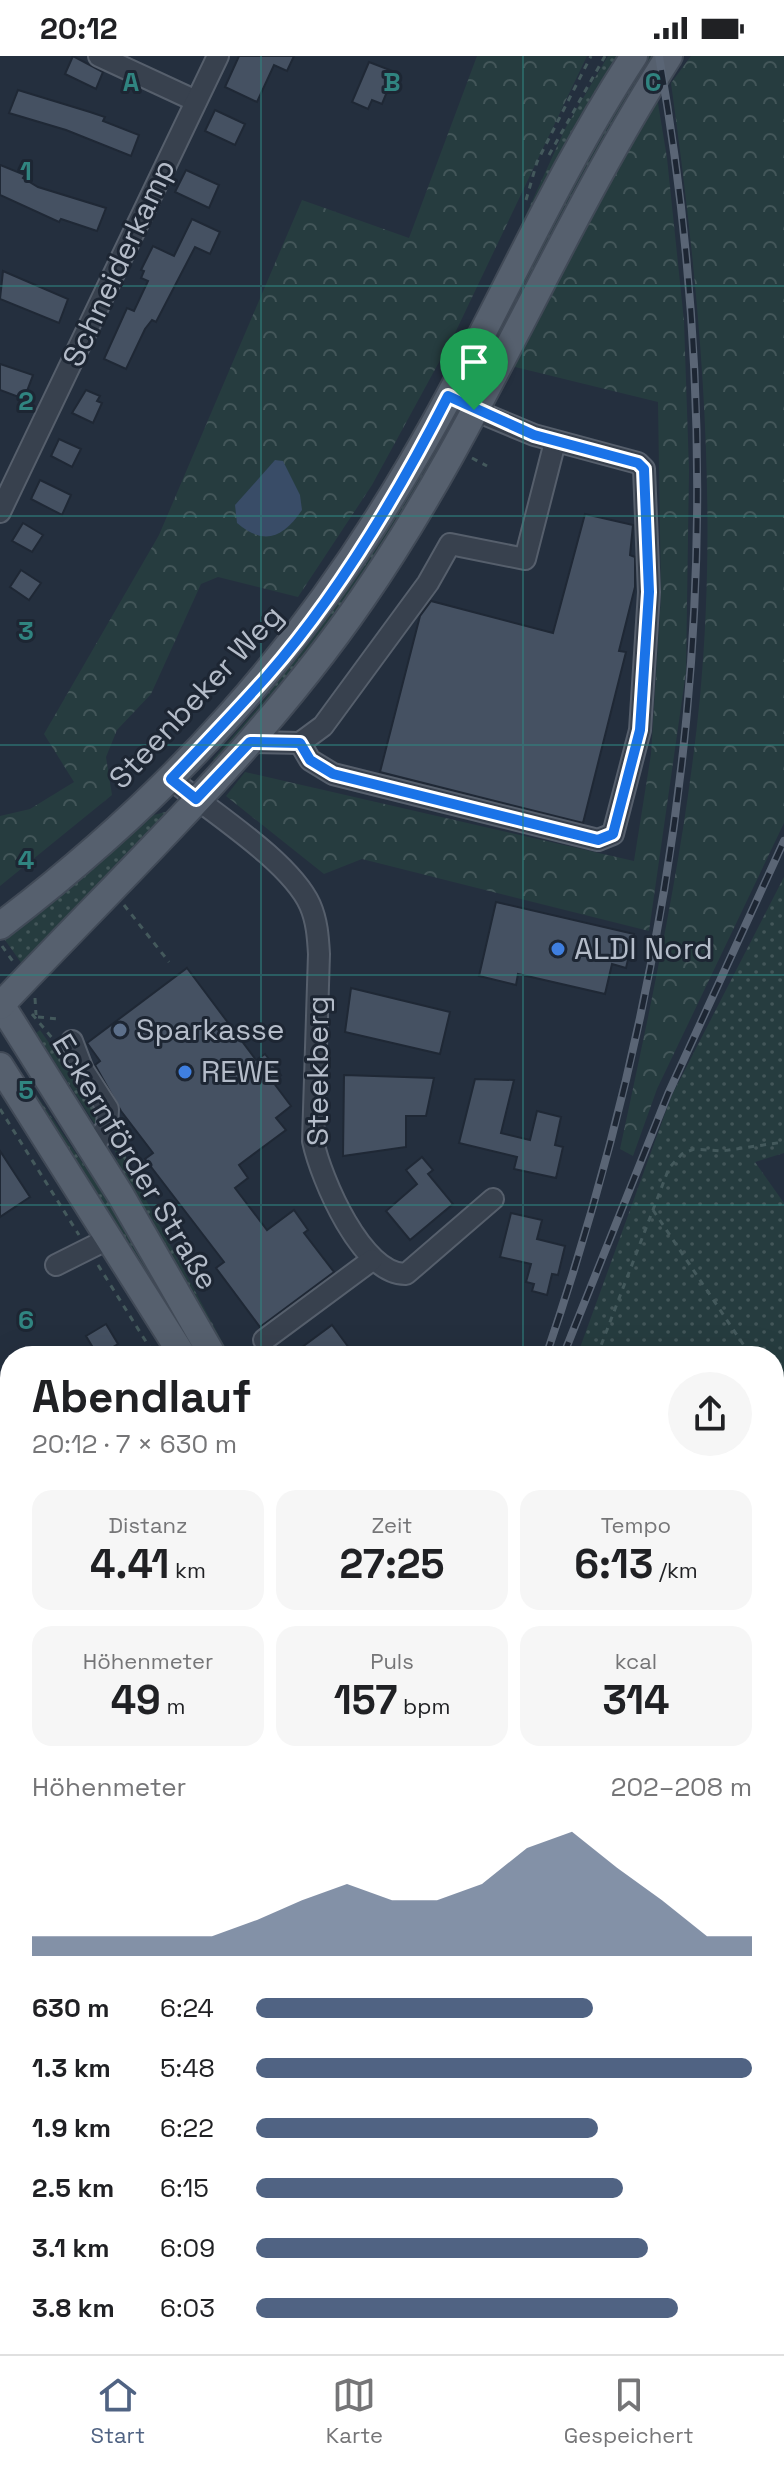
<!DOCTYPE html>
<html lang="de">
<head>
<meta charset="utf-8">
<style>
  body { margin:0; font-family:"Space Grotesk",sans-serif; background:#f6f6f6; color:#202124; height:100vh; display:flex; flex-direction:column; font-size:30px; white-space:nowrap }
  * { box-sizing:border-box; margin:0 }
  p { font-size:26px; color:#757577 }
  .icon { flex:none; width:44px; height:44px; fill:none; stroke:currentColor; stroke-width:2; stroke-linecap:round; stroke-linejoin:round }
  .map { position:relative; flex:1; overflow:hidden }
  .drawer { position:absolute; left:0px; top:1290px; width:784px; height:1008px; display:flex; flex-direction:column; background:#fff; border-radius:32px 32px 0 0; box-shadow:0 8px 32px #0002 }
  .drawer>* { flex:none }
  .pin { position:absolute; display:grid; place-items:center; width:68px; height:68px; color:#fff; margin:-82px -34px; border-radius:50% 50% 50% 0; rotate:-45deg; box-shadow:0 0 8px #0007 }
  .pin .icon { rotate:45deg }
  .round { display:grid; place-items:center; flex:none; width:84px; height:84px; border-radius:42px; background:#f6f6f6 }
  .headline { display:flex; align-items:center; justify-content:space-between; height:136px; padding:0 32px }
  h1 { font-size:44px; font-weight:800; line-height:60px }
  .stats { display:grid; grid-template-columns:repeat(3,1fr); gap:12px; height:136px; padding:8px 32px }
  .stats div { display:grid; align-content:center; border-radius:20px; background:#f6f6f6; text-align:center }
  .stats b { font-size:40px; font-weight:800 }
  .stats small { font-size:22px; font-weight:400 }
  .stats p { font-size:22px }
  .chart { height:224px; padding:16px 32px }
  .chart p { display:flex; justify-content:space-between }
  .chart svg { width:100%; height:144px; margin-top:8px; fill:#506383; opacity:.7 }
  ul { padding:0 32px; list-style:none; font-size:26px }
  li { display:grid; grid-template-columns:128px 96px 1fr; align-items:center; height:60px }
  li i { height:20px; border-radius:10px; background:#506383 }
  .status { display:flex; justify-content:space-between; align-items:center; height:56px; padding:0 40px; background:#fff; direction:ltr }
  .status svg { height:22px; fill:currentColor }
  .menu { display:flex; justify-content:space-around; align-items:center; height:112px; border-top:2px solid #e0e0e0; background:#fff; font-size:22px; color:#757577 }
  .menu a { display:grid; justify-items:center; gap:4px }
  .menu .on { color:#506383 }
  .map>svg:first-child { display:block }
  .grass { fill:url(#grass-dots) }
  .forest { fill:url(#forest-crowns) }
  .water { fill:#394c67 }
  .building { fill:#455162; stroke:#1f2835; stroke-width:2 }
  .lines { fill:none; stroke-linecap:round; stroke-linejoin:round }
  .minor-casing { stroke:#565f6c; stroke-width:24 }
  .major-casing { stroke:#414a57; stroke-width:30 }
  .path { stroke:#44595c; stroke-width:3; stroke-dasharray:6 6; stroke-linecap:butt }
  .minor { stroke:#38414e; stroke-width:20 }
  .major { stroke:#56606e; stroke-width:26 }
  .rail-casing { stroke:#5a6575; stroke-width:8 }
  .rail { stroke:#1d2633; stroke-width:5; stroke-dasharray:15; stroke-linecap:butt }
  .route-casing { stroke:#fff; stroke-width:16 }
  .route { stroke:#1a73e8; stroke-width:10 }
  .grid { fill:none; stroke:#308480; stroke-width:2; stroke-opacity:0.55 }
  .shop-dot { fill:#3f7fe0; stroke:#1d2633; stroke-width:3 }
  .service-dot { fill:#5c6f8a; stroke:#1d2633; stroke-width:3 }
  .labels { text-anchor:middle; stroke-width:6; stroke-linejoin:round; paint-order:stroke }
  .street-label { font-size:30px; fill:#b4bcc9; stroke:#1d2633 }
  .poi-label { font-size:30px; fill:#b4bcc9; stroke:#1d2633; text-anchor:start }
  .grid-label { font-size:26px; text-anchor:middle; font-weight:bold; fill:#308480; stroke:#1d2633; stroke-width:6; stroke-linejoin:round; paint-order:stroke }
</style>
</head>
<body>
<div class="status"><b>20:12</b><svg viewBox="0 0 49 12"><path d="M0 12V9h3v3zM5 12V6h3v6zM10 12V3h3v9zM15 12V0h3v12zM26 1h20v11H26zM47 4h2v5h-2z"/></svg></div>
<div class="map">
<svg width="784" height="2298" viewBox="0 0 784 2298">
  <defs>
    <pattern id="grass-dots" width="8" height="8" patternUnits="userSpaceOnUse" patternTransform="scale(2)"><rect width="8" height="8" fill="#263c3f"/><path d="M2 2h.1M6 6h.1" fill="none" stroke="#435659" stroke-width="1.8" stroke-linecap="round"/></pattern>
    <pattern id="forest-crowns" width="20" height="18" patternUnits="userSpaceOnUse" patternTransform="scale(2)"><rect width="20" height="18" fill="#263c3f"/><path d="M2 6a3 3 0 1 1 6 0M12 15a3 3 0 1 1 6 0" fill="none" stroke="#435659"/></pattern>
  </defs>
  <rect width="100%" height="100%" fill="#242f3e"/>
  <g class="grass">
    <polygon points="608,0 622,0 421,366 507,200 566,71"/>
    <polygon points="643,0 657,0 474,329 543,181"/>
    <polygon points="433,388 443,393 321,584 216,710 213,703 265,643"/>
    <polygon points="173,754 45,890 22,908 5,884 150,760"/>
    <polygon points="784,821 784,1097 755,1106 784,1147 784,1587 774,1593 774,1300 577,1300 671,1041"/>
    <polygon points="40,974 102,1063 98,1073 36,977"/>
    <path d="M 11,1001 C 62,1078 117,1154 163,1234 L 161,1237 L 7,1004 Z"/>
    <polygon points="112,1081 230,1300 224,1300 118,1109"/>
  </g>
  <g class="forest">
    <polygon points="477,0 587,0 456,275 372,429 298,541 218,521 201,528 151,638 117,674 106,701 112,739 0,830 0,760 30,753 74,726 44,678 159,479 302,144 409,182"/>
    <path d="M 691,0 L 784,0 L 784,767 L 657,1033 L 633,1100 L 620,1093 C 652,944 685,794 700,641 C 719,438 699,228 671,27 Z"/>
    <polygon points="656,35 667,102 684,265 689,414 686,616 649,875 362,803 324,818 226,740 245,716 634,805 651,698 661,541 658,346 507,309"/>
  </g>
  <path class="water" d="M 275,404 L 283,405 L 300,439 L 302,454 C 283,482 264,490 237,467 L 235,449 Z"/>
  <g class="building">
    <polygon points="73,0 103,16 96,33 65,18"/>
    <polygon points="239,0 294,0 287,15 274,9 257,46 225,31"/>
    <polygon points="369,6 395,16 382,48 372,44 368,53 352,46"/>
    <polygon points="18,34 90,56 105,61 103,65 139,79 131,100 66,74 9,57"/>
    <polygon points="215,54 245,68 235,89 205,75"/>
    <polygon points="0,109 25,119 23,122 38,131 106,152 97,175 61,163 59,166 0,139"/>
    <polygon points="186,114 219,129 209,152 175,136"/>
    <polygon points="192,163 220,176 210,198 195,191 156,266 152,264 145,273 126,313 104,303 127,252 134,255 148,225 141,222 144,215 141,214 153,190 174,200"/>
    <polygon points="3,215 68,243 59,267 0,243"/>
    <polygon points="0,308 33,319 24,343 0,334"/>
    <polygon points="86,334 100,340 97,345 102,347 93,367 72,357"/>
    <polygon points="59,383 81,393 72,411 51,400"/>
    <polygon points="40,424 71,439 62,459 31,443"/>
    <polygon points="585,458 633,469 630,499 635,501 635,531 619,595 626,596 583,767 380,716 420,560 431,545 553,577"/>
    <polygon points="23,467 43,479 32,496 12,485"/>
    <polygon points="21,514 41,527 29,544 10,531"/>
    <polygon points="496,846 634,878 626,912 612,908 605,938 518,918 516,929 479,920"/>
    <polygon points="187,912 256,1004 265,998 281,1019 273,1026 291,1050 276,1062 286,1074 239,1109 248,1122 235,1132 267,1174 294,1154 308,1174 304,1177 334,1216 260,1271 216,1212 224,1206 145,1103 153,1097 121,1055 95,1009 100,1005 87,987"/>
    <polygon points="351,932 450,956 440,998 345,976"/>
    <polygon points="344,1019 434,1022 426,1060 406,1060 406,1091 343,1100"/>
    <polygon points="475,1023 514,1024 501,1077 530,1084 537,1055 561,1061 555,1089 563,1091 556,1122 514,1113 517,1101 459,1087"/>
    <polygon points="0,1095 30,1141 0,1161"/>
    <polygon points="422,1101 433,1114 428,1118 453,1148 410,1184 386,1155 417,1128 406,1114"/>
    <polygon points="511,1157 542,1164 537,1183 565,1190 558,1219 552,1218 547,1239 532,1235 534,1228 526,1226 531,1208 500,1201"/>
    <polygon points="106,1268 118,1288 98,1300 86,1280"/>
    <polygon points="332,1269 355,1300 290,1300"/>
  </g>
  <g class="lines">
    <g class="minor-casing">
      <g id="minor">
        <polyline points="99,0 196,45"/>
        <polyline points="0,456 218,0"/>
        <polyline points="250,686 300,687 323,670 428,527 450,488 525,503 555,386"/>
        <polyline points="300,687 310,704 333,718 598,784 613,778 640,674 649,536 644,413 638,407 534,379 474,354"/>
        <path d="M 171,723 C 210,755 290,805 310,849 C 317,865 318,881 319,898 L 313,1085 C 321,1123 362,1219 406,1218 L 493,1143"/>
        <polyline points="72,985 83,1014 108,1053 107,1071 92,1092"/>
        <polyline points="56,1209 110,1182"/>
        <polyline points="264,1284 372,1204"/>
        <polyline points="1,1404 10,1399"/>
        <polyline points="774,1643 784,1660"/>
        <polyline points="774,1882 784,1882"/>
        <polyline points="0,2124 10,2137"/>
        <polyline points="447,2288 453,2298"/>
        <polyline points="474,2288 480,2298"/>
        <polyline points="252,2298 256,2288"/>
      </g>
    </g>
    <g class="major-casing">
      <g id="major">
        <path d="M 0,870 C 173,738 301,596 411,408 C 490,275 549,130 634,0"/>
        <polyline points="0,947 120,1138 213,1300"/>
        <path d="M 0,950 C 124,818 259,693 362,543 C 481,371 557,175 669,0"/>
        <polyline points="0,1010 183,1300"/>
        <polyline points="774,2268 784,2283"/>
        <polyline points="760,2288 767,2298"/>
      </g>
    </g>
    <g class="path">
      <polyline points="549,99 605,0"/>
      <polyline points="526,144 537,106 591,0"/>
      <polyline points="472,402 487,410"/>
      <polyline points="124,849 169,906"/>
      <polyline points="2,890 14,907"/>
      <polyline points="35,942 36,959"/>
      <polyline points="32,958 53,983"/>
      <polyline points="38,961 58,963"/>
      <polyline points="0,1053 79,1179"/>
      <polyline points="117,1088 127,1106"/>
      <polyline points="653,1154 751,1300"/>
      <polyline points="98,1209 155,1300"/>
      <polyline points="237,1300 250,1292"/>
      <polyline points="597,1300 669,1112 682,1098 694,1093 722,1095 784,1086"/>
      <polyline points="774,1334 784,1348"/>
      <polyline points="774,1502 780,1500"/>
      <polyline points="774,1524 781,1529"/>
    </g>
    <use href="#minor" class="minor"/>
    <use href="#major" class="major"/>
    <g class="rail-casing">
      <g id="rail">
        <path d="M 546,1300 C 692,871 738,448 659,0"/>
        <polyline points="563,1300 668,1038 784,785"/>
        <polyline points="180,2298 184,2288"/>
      </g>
    </g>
    <use href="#rail" class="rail"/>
  </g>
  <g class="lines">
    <g class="route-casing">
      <path id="route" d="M 448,340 L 534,379 L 638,407 L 644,413 L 649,536 L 640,674 L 613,778 L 598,784 L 333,718 L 310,704 L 300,687 L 250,686 L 196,743 L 171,723 C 203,689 236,655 267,620 C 339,538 398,438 448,340 Z"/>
    </g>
    <use href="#route" class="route"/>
  </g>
  <path class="grid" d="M 261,0 L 261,1300M 523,0 L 523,1300M 0,230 L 784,230M 0,460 L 784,460M 0,689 L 784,689M 0,919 L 784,919M 0,1149 L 784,1149M 0,1379 L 10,1379M 774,1379 L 784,1379M 0,1609 L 10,1609M 774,1609 L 784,1609M 0,1838 L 10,1838M 774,1838 L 784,1838M 0,2068 L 10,2068M 774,2068 L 784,2068M 261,2288 L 261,2298M 523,2288 L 523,2298"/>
  <g class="shop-dot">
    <circle cx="558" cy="893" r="8"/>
    <circle cx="185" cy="1016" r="8"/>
  </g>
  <circle class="service-dot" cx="120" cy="974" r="8"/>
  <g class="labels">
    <g class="street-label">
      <text transform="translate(119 207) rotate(-65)" y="10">Schneiderkamp</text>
      <text transform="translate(196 641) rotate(-47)" y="10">Steenbeker Weg</text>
      <text transform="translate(318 1015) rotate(-90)" y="10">Steekberg</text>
      <text transform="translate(135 1106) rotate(59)" y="10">Eckernförder Straße</text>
    </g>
    <g class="poi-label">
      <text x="574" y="903">ALDI Nord</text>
      <text x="136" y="984">Sparkasse</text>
      <text x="201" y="1026">REWE</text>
    </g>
  </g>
  <g class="grid-label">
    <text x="131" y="35">A</text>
    <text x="392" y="35">B</text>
    <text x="653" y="35">C</text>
    <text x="26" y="124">1</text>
    <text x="26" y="354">2</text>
    <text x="26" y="584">3</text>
    <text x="26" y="813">4</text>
    <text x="26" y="1043">5</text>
    <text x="26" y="1273">6</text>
  </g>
</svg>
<div class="pin" style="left:474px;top:354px;background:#1e9e55"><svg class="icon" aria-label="arrive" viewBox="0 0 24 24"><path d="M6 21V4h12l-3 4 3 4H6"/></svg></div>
<section class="drawer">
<div class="headline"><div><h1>Abendlauf</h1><p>20:12 · 7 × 630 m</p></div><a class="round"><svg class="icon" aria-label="share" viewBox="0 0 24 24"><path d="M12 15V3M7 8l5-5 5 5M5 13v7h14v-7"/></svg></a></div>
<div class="stats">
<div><p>Distanz</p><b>4.41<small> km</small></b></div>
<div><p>Zeit</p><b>27:25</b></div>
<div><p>Tempo</p><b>6:13<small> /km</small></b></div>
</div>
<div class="stats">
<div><p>Höhenmeter</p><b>49<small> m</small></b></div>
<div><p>Puls</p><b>157<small> bpm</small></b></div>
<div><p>kcal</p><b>314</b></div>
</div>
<div class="chart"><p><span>Höhenmeter</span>202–208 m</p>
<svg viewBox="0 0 160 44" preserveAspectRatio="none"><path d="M0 44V38L10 38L20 38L30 38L40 38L50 33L60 27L70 22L80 27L90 27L100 22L110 11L120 6L130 17L140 27L150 38L160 38V44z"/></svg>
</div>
<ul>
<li><b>630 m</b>6:24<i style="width:68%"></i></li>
<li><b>1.3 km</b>5:48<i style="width:100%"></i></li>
<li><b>1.9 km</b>6:22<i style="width:69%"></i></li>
<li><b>2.5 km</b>6:15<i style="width:74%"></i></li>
<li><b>3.1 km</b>6:09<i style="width:79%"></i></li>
<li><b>3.8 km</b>6:03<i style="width:85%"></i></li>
</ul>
</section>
</div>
<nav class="menu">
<a class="on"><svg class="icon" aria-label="home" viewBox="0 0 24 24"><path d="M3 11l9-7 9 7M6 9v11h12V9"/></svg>Start</a>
<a><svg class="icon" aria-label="map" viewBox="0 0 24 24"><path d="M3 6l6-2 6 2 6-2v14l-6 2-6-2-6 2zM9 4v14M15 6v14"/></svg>Karte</a>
<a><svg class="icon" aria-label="saved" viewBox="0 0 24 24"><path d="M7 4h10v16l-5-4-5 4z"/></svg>Gespeichert</a>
</nav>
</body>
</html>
